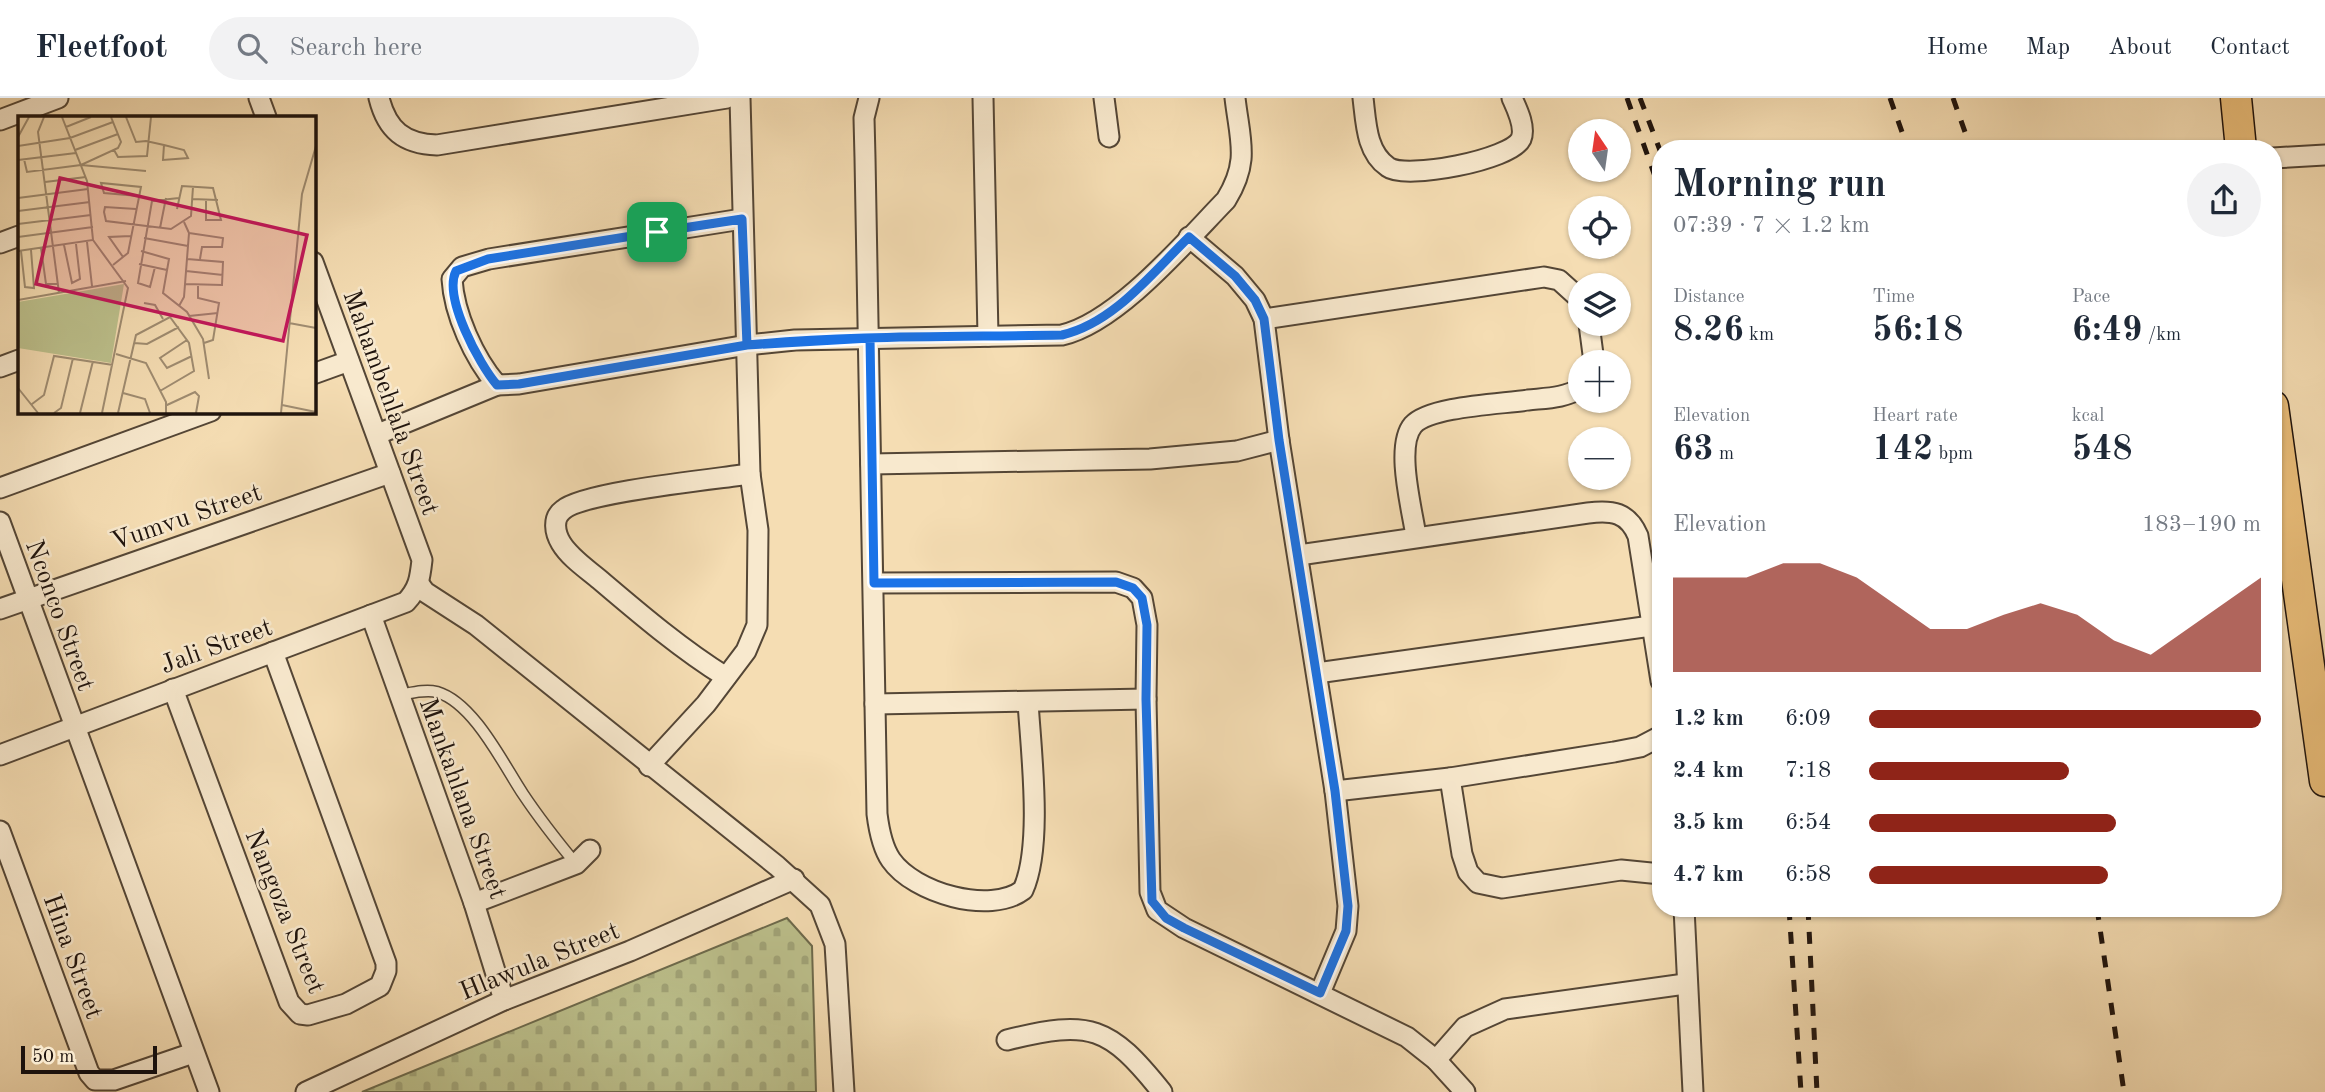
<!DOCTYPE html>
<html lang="en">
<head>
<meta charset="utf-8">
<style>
  body { margin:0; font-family:"Old Standard TT",serif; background:#f2f2f3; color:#1f2937; height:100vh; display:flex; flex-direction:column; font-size:26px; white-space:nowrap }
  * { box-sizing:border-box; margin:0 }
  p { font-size:23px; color:#747a83 }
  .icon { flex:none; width:38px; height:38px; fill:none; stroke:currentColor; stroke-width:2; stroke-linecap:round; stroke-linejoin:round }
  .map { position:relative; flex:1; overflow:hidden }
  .sheet { position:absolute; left:1652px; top:42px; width:630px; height:777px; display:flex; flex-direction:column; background:#fff; border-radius:28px; box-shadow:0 2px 5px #0004 }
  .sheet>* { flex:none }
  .needle { width:46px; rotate:347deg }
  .fabs { position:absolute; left:1568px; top:21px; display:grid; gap:14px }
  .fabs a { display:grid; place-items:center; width:63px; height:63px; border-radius:50%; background:#fff; box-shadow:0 2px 5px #0004; font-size:35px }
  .scale { position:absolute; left:21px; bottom:18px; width:136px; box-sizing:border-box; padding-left:7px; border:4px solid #1e130d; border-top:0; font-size:19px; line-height:24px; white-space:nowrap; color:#1e130d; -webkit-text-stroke:5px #f8e9ce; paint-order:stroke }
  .pin { position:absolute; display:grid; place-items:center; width:60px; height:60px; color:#fff; margin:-30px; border-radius:14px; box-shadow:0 4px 10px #0006 }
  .round { display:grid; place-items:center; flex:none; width:74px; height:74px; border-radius:37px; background:#f2f2f3 }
  .headline { display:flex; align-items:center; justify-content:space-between; height:119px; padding:0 21px }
  h1 { font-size:38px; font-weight:600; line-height:52px }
  .metrics { display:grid; grid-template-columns:repeat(3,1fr); gap:10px; height:119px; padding:7px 21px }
  .metrics div { display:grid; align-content:center }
  .metrics b { font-size:35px; font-weight:600 }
  .metrics small { font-size:19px; font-weight:400 }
  .metrics p { font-size:19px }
  .chart { height:196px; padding:14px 21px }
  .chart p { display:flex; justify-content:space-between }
  .chart svg { width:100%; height:126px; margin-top:7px; fill:#8f2418; opacity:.7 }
  ul { padding:0 21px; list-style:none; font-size:23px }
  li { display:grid; grid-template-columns:112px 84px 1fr; align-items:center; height:52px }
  li i { height:18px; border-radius:9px; background:#8f2418 }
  header { display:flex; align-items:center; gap:42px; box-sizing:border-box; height:98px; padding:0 35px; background:#fff; border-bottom:2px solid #e0e1e3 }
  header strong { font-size:33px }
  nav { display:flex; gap:38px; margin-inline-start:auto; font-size:24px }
  .search { width:490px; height:63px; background:#f2f2f3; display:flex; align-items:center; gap:18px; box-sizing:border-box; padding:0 24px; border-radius:38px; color:#747a83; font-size:26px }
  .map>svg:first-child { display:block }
  .cemetery { fill:url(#cemetery-stones); stroke:#6d6a4c; stroke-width:2 }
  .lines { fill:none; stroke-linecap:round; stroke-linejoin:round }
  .lane-casing { stroke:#544636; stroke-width:13 }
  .street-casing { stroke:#544636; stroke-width:23 }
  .primary-casing { stroke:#1e130d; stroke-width:33 }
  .lane { stroke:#f8e9ce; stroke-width:10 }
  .street { stroke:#f8e9ce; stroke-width:19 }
  .primary { stroke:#eabe7a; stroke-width:30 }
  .rail { stroke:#1e130d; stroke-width:5; stroke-dasharray:12 12; stroke-linecap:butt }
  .route-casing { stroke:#fff; stroke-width:14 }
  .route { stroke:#1a73e8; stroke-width:9 }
  .labels { text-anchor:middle; stroke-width:5; stroke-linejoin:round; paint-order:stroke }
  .street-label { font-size:26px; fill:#1e130d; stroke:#f8e9ce }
  .inset-road { fill:none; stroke:#9f8c71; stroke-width:2 }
  .view { fill:#c2185b; fill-opacity:0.15; stroke:#c2185b; stroke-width:3.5 }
  .inset-edge { fill:none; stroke:#1e130d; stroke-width:3.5 }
</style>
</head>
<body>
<header>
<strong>Fleetfoot</strong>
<div class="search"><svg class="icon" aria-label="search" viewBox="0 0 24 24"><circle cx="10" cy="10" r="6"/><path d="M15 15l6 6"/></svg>Search here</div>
<nav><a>Home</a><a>Map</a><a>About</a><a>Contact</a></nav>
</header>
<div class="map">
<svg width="2325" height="994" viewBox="0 0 2325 994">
  <defs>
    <pattern id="cemetery-stones" width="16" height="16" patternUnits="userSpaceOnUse" patternTransform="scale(1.75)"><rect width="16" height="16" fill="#bcc08c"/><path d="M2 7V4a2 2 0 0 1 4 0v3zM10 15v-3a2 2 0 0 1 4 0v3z" fill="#a1a478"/></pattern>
  </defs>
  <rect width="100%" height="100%" fill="#f5ddb3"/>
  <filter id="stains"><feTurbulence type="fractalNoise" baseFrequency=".00286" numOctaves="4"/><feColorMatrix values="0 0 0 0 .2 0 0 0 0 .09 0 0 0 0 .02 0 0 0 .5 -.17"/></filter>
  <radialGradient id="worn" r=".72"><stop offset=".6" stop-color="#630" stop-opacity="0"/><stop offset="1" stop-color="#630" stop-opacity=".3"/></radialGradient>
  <polygon class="cemetery" points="787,820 812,848 816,994 362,994"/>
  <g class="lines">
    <g class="lane-casing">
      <path id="lane" d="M 399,597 C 411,595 425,591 437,594 C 474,605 503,666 523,696 C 539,720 557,743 576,766"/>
    </g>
    <g class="street-casing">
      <g id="street">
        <polyline points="259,0 266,19"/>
        <path d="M 379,0 C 387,32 404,46 437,47 L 727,0"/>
        <path d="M 869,0 L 864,20 L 865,60 L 877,716 C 879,732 882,749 891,762 C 914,795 990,817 1023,792 C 1043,748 1031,654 1028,604"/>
        <polyline points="983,0 988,238"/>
        <polyline points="1104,0 1109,39"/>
        <path d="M 1363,0 C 1366,24 1366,54 1388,69 C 1405,82 1511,62 1521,41 C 1526,29 1517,11 1512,0"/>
        <polyline points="0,22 58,0"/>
        <polyline points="2273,60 2325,57"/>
        <path d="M 742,121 L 489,161 L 462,169 L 452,181 C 454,216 474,260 497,287 L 519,286 L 747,247 L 795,242 L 1062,237 C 1118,224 1185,144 1226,102 C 1250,63 1240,43 1235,0"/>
        <polyline points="1189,139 1235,178 1255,202 1264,221 1279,342 1335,693 1348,808 1346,833 1320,895"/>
        <polyline points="0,145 19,138"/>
        <polyline points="1264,221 1544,179 1559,182 1580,201"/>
        <polyline points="1589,226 1594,264"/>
        <polyline points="0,269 19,262"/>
        <polyline points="313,276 349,263"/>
        <polyline points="378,336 497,287"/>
        <polyline points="871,366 1150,361 1237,353 1279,342"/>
        <polyline points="0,390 211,313"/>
        <polyline points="0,424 209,994"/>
        <path d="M 1416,438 C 1412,411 1395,348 1413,327 C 1430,308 1503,306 1528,302 C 1546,300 1566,300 1580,290"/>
        <path d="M 1299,457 L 1588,415 C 1612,412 1628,414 1638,438 L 1661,583"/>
        <polyline points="874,485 1116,484 1133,490 1142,500 1147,527 1146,601 1150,794 1157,812 1184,830 1407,939 1436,962 1465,994"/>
        <polyline points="419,486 425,494 476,527 777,768 820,807 835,846 844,994"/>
        <polyline points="0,511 390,375"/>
        <polyline points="371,517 474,805 504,902"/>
        <polyline points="1317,575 1651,528"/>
        <path d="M 726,579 C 681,551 640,516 600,482 C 587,471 570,460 561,445 C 555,435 552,420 563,412 C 583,394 716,381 750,376"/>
        <polyline points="173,591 289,904 300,916 308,917 346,906 380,888 386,873 386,865 273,554"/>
        <polyline points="875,606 1146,601"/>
        <path d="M 0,657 L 406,504 C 419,490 420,480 422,462 L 313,164"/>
        <polyline points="649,668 706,606 746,553 757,527 758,432 750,376 740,0"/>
        <polyline points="1450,680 1462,756 1468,774 1478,785 1502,790 1621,772 1661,776"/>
        <polyline points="1335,693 1450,680 1614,654 1640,649 1661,638"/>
        <polyline points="0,733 89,975 95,982 114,982 193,955"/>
        <polyline points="474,805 576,766 590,752"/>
        <polyline points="1684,810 1693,994"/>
        <path d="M 1007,942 C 1091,921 1109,928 1162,994"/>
        <polyline points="1436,962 1465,929 1505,911 1685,886"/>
        <polyline points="306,994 504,902 630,853 794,781"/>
      </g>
    </g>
    <g class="primary-casing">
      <g id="primary">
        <polyline points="2236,0 2241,51"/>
        <polyline points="2273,308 2325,683"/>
      </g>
    </g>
    <use href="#lane" class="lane"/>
    <use href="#street" class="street"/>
    <use href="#primary" class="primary"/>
    <g class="rail">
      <polyline points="1627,0 1661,95"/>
      <polyline points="1640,0 1661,55"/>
      <polyline points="1890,0 1908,51"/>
      <polyline points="1953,0 1971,51"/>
      <polyline points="1789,810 1801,994"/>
      <polyline points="1808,810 1817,994"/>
      <polyline points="2097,810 2124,994"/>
    </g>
  </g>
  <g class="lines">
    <g class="route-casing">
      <path id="route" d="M 657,134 L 488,161 L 456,173 C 443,199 479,266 497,287 L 519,286 L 747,247 L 870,240 L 874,485 L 1116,484 L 1133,490 L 1142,500 L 1147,527 L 1146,601 L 1152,803 L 1166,820 L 1184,830 L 1320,895 L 1346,833 L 1348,808 L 1335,693 L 1279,342 L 1264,221 L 1255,202 L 1235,178 L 1189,139 C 1152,175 1114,225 1062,237 C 957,239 851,237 747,247 L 742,121 L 657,134"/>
    </g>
    <use href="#route" class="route"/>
  </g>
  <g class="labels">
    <g class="street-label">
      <text transform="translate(392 304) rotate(70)" y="9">Mahambehlala Street</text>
      <text transform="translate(186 418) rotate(-19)" y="9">Vumvu Street</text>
      <text transform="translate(61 517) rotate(70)" y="9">Nconco Street</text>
      <text transform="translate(216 547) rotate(-20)" y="9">Jali Street</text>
      <text transform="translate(464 700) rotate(70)" y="9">Mankahlana Street</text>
      <text transform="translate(286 813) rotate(68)" y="9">Nangoza Street</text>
      <text transform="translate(74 858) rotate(70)" y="9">Hina Street</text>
      <text transform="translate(539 862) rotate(-22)" y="9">Hlawula Street</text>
    </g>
  </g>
  <g transform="translate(18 18)">
    <rect width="298" height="298" fill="#f5ddb3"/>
    <path d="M 106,168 L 93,247 L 0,232 L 0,186 Z" fill="#bcc08c"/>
    <path class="inset-road" d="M 26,1 L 20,16 L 41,177M 108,1 L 118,26 L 128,25 L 146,29 L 166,34 L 170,42 L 145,44 L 146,29M 48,11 L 73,1M 0,21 L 11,1M 0,30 L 52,22 L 95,6M 57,34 L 100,18M 96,34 L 100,41 L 129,40 L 133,1M 6,43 L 9,56 L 63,49 L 100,32 L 103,26 L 93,1M 0,44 L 58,37M 63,49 L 128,55M 27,66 L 68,61M 0,82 L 70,73M 174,83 L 200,84M 118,93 L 87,91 L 86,96 L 88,105 L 153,113 L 173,100 L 175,71M 159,93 L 164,70 L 195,72 L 203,104 L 188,104 L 188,85M 0,95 L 72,86M 0,108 L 73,99M 142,112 L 148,82M 171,117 L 205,122 L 204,131 L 184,131 L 182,143M 0,121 L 75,111M 126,122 L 170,130M 75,124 L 110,172 L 84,297M 69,126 L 74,170M 46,129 L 54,167 L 62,163 L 58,128M 23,132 L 28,168 L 40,168M 0,135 L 75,124 L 69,65 L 44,1M 3,135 L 7,171 L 16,172 L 13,134M 123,135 L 151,143 L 145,177 L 169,196 L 185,223 L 191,263M 105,141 L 91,121 L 113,120M 121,148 L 149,154M 95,149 L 110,137 L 123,71 L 83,67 L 86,77 L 121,80M 137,151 L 132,171 L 120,167 L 134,85 L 161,82M 168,155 L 205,159M 167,168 L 204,169 L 205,146 L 169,143M 180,170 L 180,182 L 201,187 L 195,224 L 186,227M 0,184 L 108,165M 126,187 L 137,189 L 145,203M 161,190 L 166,181 L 171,117 L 166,106M 171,200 L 200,197M 271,207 L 298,212M 169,224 L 142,242 L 149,252 L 174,240M 116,227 L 129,228 L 161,211M 98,238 L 128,247 L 148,286 L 148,297M 0,272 L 20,297M 105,277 L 127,283 L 132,297M 14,288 L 26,279 L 36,240 L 95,249M 149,289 L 177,276 L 181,280 L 178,297M 264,289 L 298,296M 36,297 L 43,292 L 55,242M 62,297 L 75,245M 100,297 L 118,219 L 152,201 L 171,227 L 176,255 L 142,275M 263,297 L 284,78 L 298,30"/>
    <path class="view" d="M 42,62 L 289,119 L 265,225 L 18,168 Z"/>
    <rect width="298" height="298" class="inset-edge"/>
  </g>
  <rect width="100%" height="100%" filter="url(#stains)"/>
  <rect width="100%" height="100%" fill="url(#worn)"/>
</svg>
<div class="fabs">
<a><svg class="needle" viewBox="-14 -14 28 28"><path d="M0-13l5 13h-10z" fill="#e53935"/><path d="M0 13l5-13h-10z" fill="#747a83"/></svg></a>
<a><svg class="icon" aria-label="locate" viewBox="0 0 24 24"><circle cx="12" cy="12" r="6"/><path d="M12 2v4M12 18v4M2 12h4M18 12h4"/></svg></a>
<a><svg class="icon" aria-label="layers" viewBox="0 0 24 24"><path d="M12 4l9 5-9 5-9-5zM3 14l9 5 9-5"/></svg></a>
<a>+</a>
<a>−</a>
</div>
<div class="scale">50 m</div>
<div class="pin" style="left:657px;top:134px;background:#1e9e55"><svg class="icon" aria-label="arrive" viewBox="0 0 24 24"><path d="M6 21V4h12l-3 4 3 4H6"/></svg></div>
<section class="sheet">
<div class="headline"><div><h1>Morning run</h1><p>07:39 · 7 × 1.2 km</p></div><a class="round"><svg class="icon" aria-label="share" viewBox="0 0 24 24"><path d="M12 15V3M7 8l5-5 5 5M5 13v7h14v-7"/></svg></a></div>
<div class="metrics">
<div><p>Distance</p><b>8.26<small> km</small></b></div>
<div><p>Time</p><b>56:18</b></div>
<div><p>Pace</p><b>6:49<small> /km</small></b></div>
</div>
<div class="metrics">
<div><p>Elevation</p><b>63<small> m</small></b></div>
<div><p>Heart rate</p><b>142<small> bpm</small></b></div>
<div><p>kcal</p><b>548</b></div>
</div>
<div class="chart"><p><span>Elevation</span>183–190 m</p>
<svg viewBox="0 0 160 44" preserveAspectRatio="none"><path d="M0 44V11L10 11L20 11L30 6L40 6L50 11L60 20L70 29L80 29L90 24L100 20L110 24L120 33L130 38L140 29L150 20L160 11V44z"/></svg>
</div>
<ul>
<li><b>1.2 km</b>6:09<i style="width:100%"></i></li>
<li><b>2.4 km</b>7:18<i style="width:51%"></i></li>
<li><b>3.5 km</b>6:54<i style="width:63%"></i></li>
<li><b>4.7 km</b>6:58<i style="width:61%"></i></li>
</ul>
</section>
</div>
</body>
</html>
